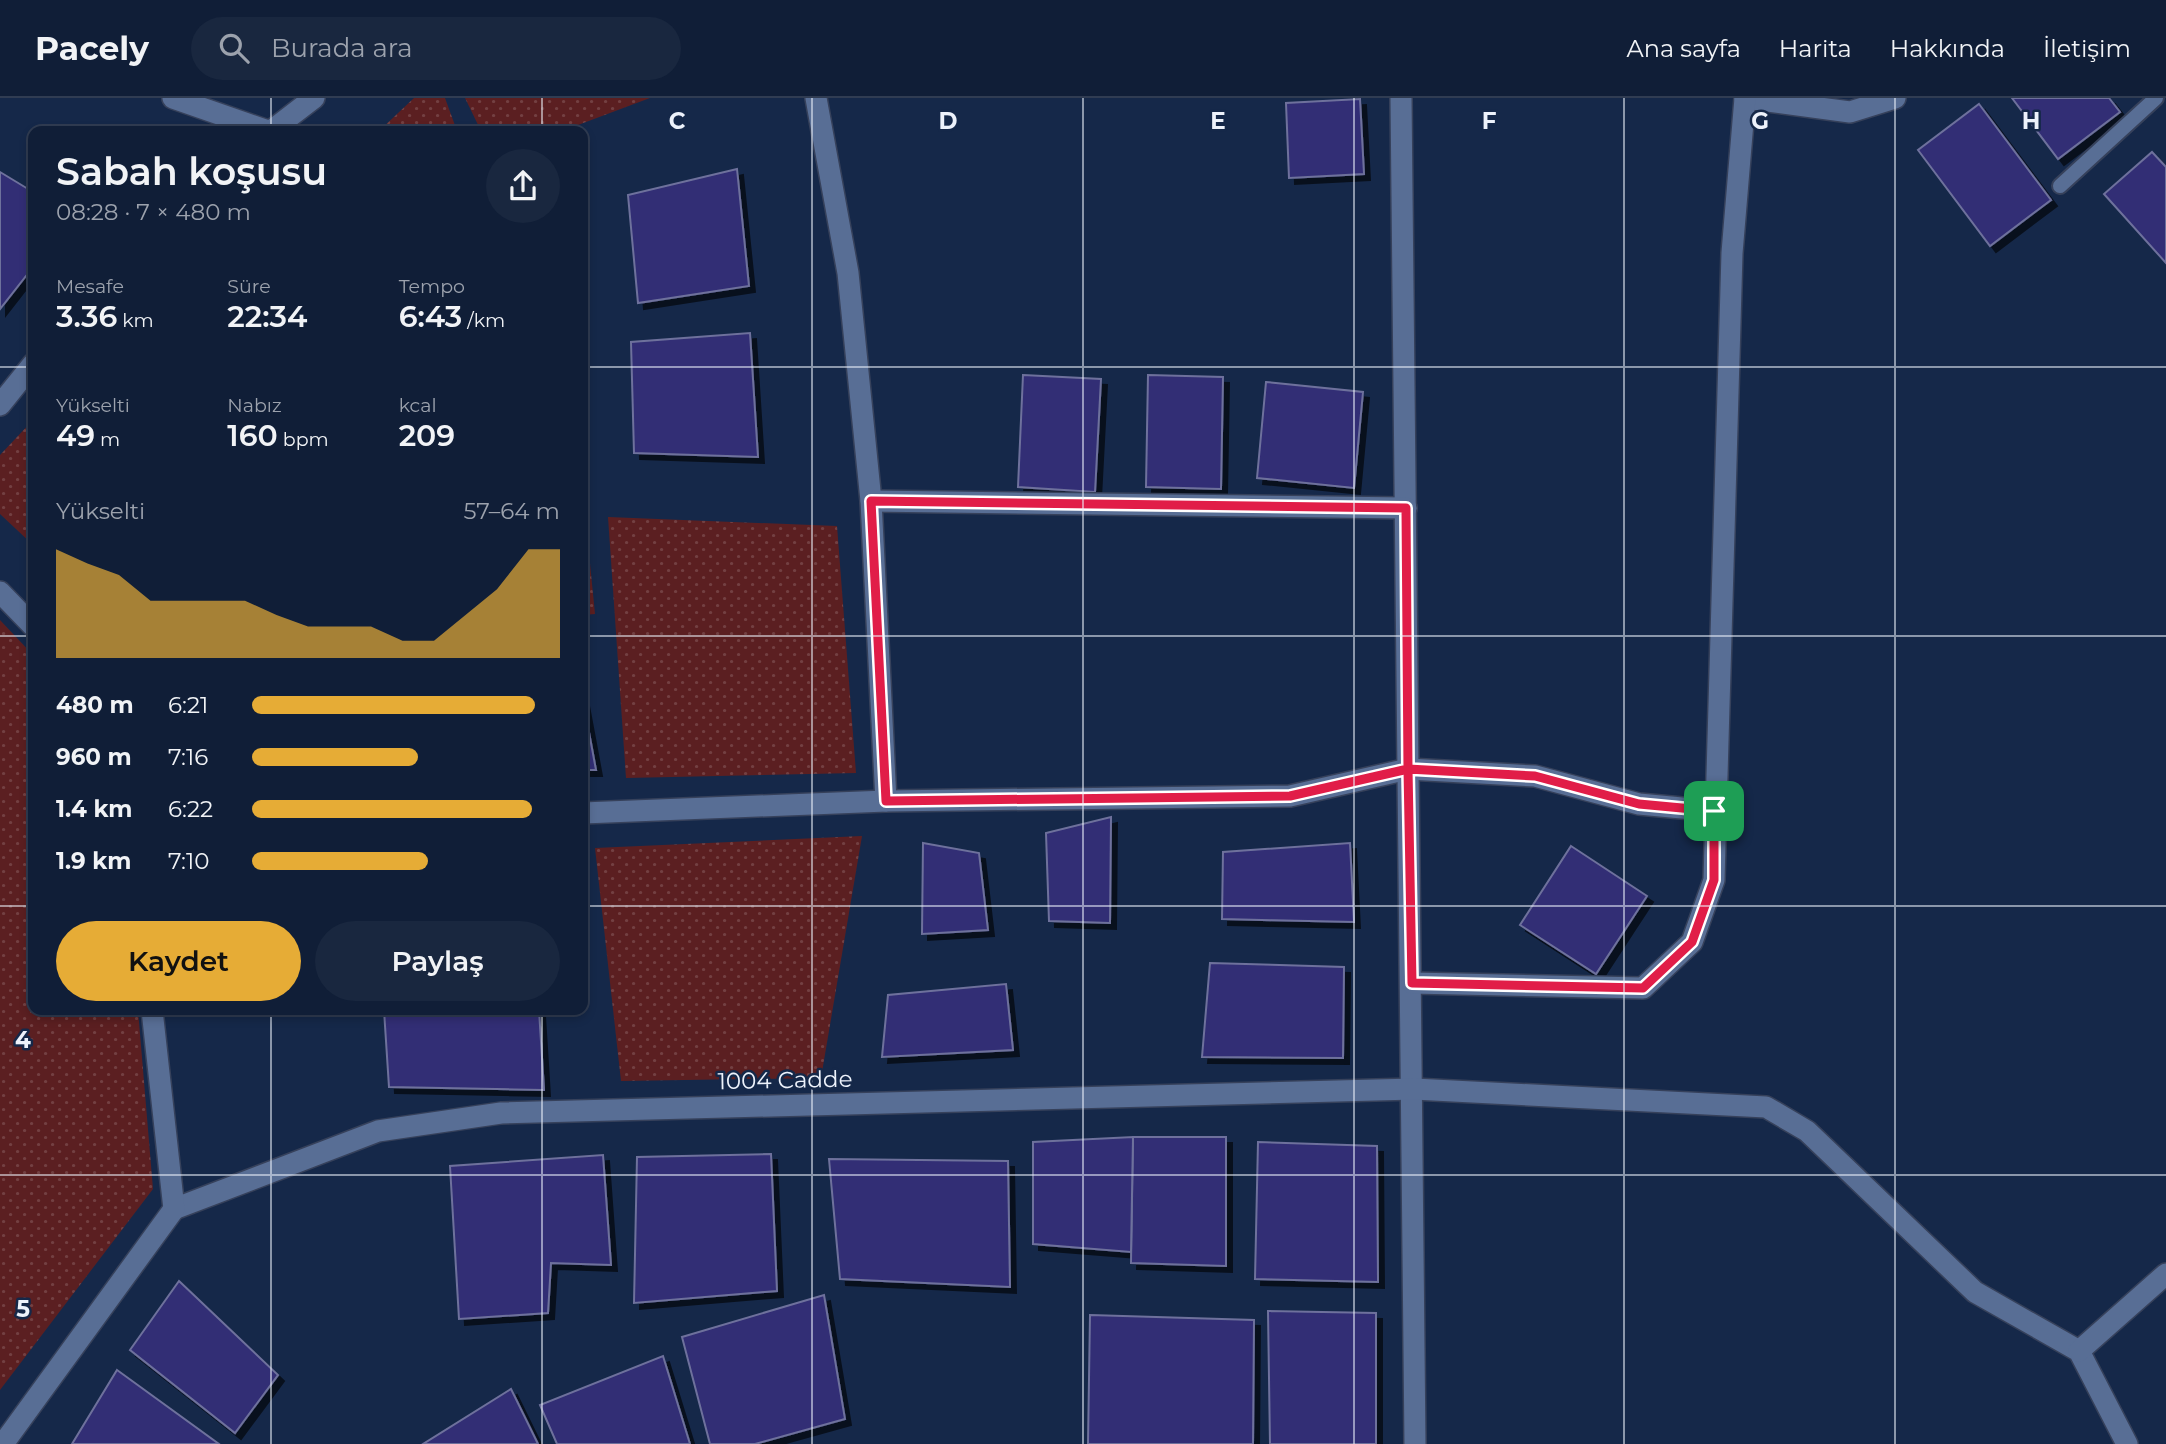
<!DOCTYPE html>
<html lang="tr">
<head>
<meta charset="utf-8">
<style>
  body { margin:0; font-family:Montserrat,sans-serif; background:#19273f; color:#f1f3f6; height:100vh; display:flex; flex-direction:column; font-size:26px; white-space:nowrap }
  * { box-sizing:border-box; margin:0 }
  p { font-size:23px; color:#9ca2ad }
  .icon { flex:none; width:38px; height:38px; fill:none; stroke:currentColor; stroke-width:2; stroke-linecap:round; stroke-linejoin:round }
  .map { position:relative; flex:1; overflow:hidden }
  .details { position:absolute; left:28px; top:28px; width:560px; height:889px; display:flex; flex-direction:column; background:#101e37; border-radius:14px; box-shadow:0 4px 10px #0003,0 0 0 2px #303c52 }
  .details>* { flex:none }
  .pin { position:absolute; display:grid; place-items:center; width:60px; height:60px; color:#fff; margin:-30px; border-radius:14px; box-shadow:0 4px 10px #0006 }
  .round { display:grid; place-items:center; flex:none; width:74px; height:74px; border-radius:37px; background:#19273f }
  .summary { display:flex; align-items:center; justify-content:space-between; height:119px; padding:0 28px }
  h1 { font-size:38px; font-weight:600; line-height:52px }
  .stats { display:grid; grid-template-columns:repeat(3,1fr); gap:10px; height:119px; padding:7px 28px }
  .stats div { display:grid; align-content:center }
  .stats b { font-size:30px; font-weight:600 }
  .stats small { font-size:19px; font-weight:400 }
  .stats p { font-size:19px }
  .chart { height:196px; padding:14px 28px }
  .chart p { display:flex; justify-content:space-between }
  .chart svg { width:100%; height:126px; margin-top:7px; fill:#e6ac36; opacity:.7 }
  .primary-button { display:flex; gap:14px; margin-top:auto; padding:14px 28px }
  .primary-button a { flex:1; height:80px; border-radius:42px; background:#e6ac36; color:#111; font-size:28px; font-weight:600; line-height:80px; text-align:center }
  .primary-button a+a { background:#19273f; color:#f1f3f6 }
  ul { padding:0 28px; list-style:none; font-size:23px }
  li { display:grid; grid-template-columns:112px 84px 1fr; align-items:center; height:52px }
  li i { height:18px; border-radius:9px; background:#e6ac36 }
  header { display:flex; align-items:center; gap:42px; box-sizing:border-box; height:98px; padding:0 35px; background:#101e37; border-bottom:2px solid #303c52 }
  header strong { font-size:33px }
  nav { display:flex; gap:38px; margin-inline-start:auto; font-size:24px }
  .search { width:490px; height:63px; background:#19273f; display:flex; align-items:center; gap:18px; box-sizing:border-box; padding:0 24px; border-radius:38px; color:#9ca2ad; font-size:26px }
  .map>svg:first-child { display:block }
  .grass { fill:url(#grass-dots) }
  .building { fill:#312d75; stroke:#6e719c; stroke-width:2; filter:url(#shadow) }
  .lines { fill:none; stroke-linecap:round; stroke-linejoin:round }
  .lane-casing { stroke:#36415b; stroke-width:18 }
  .street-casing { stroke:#36415b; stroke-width:24 }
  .lane { stroke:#586e95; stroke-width:14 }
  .street { stroke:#586e95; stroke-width:21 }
  .route-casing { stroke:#fff; stroke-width:14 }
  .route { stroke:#e11d48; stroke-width:9 }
  .grid { fill:none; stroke:#edf2fb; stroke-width:2; stroke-opacity:0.55 }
  .labels { text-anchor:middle; stroke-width:5; stroke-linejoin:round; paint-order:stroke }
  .street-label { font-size:23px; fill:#edf2fb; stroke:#152849 }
  .grid-label { font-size:23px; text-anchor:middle; font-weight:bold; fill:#edf2fb; stroke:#152849; stroke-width:5; stroke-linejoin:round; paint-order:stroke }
</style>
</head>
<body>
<header>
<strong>Pacely</strong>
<div class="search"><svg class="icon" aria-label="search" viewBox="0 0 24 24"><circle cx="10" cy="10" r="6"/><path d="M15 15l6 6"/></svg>Burada ara</div>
<nav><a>Ana sayfa</a><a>Harita</a><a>Hakkında</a><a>İletişim</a></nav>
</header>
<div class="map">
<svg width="2166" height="1346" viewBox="0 0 2166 1346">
  <defs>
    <pattern id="grass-dots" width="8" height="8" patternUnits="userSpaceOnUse" patternTransform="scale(1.75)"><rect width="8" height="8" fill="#5b1f21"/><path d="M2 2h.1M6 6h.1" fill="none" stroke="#734042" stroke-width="1.8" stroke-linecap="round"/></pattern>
    <filter id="shadow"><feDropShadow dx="6" dy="6" stdDeviation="0" flood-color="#0009"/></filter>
  </defs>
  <rect width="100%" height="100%" fill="#152849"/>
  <g class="grass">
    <polygon points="414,0 445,0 457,33 379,33"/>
    <polygon points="465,0 650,0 562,33 481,33"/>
    <polygon points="33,322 33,447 0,416 0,357"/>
    <polygon points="583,395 595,516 583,517"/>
    <polygon points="608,419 837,428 856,675 626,680"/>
    <polygon points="0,522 33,557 33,912 138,912 153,1091 0,1292"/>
    <polygon points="862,738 821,980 621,983 595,750"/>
  </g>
  <g class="building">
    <polygon points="2012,0 2109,0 2120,14 2058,61"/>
    <polygon points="1360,1 1364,76 1289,80 1286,5"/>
    <polygon points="1979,6 2051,102 1990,148 1918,52"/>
    <polygon points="2152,54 2166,69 2166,165 2104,96"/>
    <polygon points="737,71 749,188 638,205 628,97"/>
    <polygon points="0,74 33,94 33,169 0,211"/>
    <polygon points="750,235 758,359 634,355 631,244"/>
    <polygon points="1023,277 1101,281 1095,394 1018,389"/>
    <polygon points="1148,277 1223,279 1221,391 1146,389"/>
    <polygon points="1266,284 1363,294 1354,390 1257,380"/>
    <polygon points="583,602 596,672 583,672"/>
    <polygon points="1111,719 1110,825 1049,823 1046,735"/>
    <polygon points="923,745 979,755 988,832 922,836"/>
    <polygon points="1350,745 1354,824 1222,821 1223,754"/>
    <polygon points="1571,748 1647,798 1596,876 1520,827"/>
    <polygon points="1210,865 1344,869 1343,960 1202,959"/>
    <polygon points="1006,886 1013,952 882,959 888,897"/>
    <polygon points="384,912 539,912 544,992 389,989"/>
    <polygon points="1133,1039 1226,1039 1226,1168 1131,1165"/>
    <polygon points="1133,1039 1131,1154 1033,1146 1033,1044"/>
    <polygon points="1258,1044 1377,1048 1378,1184 1255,1181"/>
    <polygon points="771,1056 777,1193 634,1205 637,1059"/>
    <polygon points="603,1057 611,1167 551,1165 548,1215 459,1221 450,1068"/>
    <polygon points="829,1061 1008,1063 1010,1189 840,1181"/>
    <polygon points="179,1183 278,1277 235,1335 130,1252"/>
    <polygon points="824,1197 845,1321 755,1346 710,1346 682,1239"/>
    <polygon points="1268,1213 1376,1215 1376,1346 1270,1346"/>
    <polygon points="1090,1217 1254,1222 1253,1346 1088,1346"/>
    <polygon points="663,1258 690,1346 557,1346 540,1307"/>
    <polygon points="117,1272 219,1346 72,1346"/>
    <polygon points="511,1291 538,1346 423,1346"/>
  </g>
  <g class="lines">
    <g class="lane-casing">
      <polyline id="lane" points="2060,88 2156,0"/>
    </g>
    <g class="street-casing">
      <g id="street">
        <polyline points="173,0 268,33"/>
        <polyline points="816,0 848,175 871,403 886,703"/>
        <polyline points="1401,0 1415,1346"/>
        <polyline points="1745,0 1850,14 1895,0"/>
        <polyline points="271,33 314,0"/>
        <polyline points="0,307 33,266"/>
        <polyline points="871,403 1406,410"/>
        <polyline points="0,494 33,528"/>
        <polyline points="583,715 886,703 1290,698 1408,671 1535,678 1639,706 1714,713"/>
        <polyline points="1412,885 1643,890 1692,844 1714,782 1732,155 1745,0"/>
        <polyline points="174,1111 378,1033 501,1015 1414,991 1766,1009 1807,1033 1975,1194 2079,1253 2127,1346"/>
        <polyline points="2079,1253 2166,1176"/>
        <polyline points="3,1346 174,1111 152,912"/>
      </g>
    </g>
    <use href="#lane" class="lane"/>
    <use href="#street" class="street"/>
  </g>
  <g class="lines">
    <g class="route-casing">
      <polyline id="route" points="1714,713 1639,706 1535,678 1408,671 1406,410 871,403 886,703 1290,698 1408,671 1412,885 1643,890 1692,844 1714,782 1714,713"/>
    </g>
    <use href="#route" class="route"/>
  </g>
  <path class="grid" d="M 271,0 L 271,33M 542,0 L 542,33M 812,0 L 812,1346M 1083,0 L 1083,1346M 1354,0 L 1354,1346M 1624,0 L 1624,1346M 1895,0 L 1895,1346M 0,269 L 33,269M 583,269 L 2166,269M 0,538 L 33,538M 583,538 L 2166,538M 0,808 L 33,808M 583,808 L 2166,808M 271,912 L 271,1346M 542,912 L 542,1346M 0,1077 L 2166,1077"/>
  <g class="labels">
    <g class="street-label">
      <text transform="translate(785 982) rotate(-1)" y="8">1004 Cadde</text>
    </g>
  </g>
  <g class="grid-label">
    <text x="677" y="31">C</text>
    <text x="948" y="31">D</text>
    <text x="1218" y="31">E</text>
    <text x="1489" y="31">F</text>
    <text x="1760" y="31">G</text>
    <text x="2031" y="31">H</text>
    <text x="23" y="950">4</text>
    <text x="23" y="1219">5</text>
  </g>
</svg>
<div class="pin" style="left:1714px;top:713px;background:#1e9e55"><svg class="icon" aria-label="arrive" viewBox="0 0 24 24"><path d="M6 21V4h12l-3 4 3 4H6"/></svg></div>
<section class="details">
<div class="summary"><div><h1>Sabah koşusu</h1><p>08:28 · 7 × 480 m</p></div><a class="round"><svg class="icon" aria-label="share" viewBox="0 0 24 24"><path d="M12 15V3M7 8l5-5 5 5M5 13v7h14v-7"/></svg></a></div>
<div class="stats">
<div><p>Mesafe</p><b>3.36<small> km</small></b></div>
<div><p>Süre</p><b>22:34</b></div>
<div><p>Tempo</p><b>6:43<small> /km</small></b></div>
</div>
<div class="stats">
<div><p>Yükselti</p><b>49<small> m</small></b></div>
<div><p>Nabız</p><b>160<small> bpm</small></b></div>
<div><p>kcal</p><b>209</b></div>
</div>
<div class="chart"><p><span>Yükselti</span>57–64 m</p>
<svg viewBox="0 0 160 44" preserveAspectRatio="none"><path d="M0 44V6L10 11L20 15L30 24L40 24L50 24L60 24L70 29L80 33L90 33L100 33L110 38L120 38L130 29L140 20L150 6L160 6V44z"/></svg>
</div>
<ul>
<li><b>480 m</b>6:21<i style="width:92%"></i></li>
<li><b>960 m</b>7:16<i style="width:54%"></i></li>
<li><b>1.4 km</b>6:22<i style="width:91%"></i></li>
<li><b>1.9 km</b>7:10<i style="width:57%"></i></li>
</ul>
<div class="primary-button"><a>Kaydet</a><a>Paylaş</a></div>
</section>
</div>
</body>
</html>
